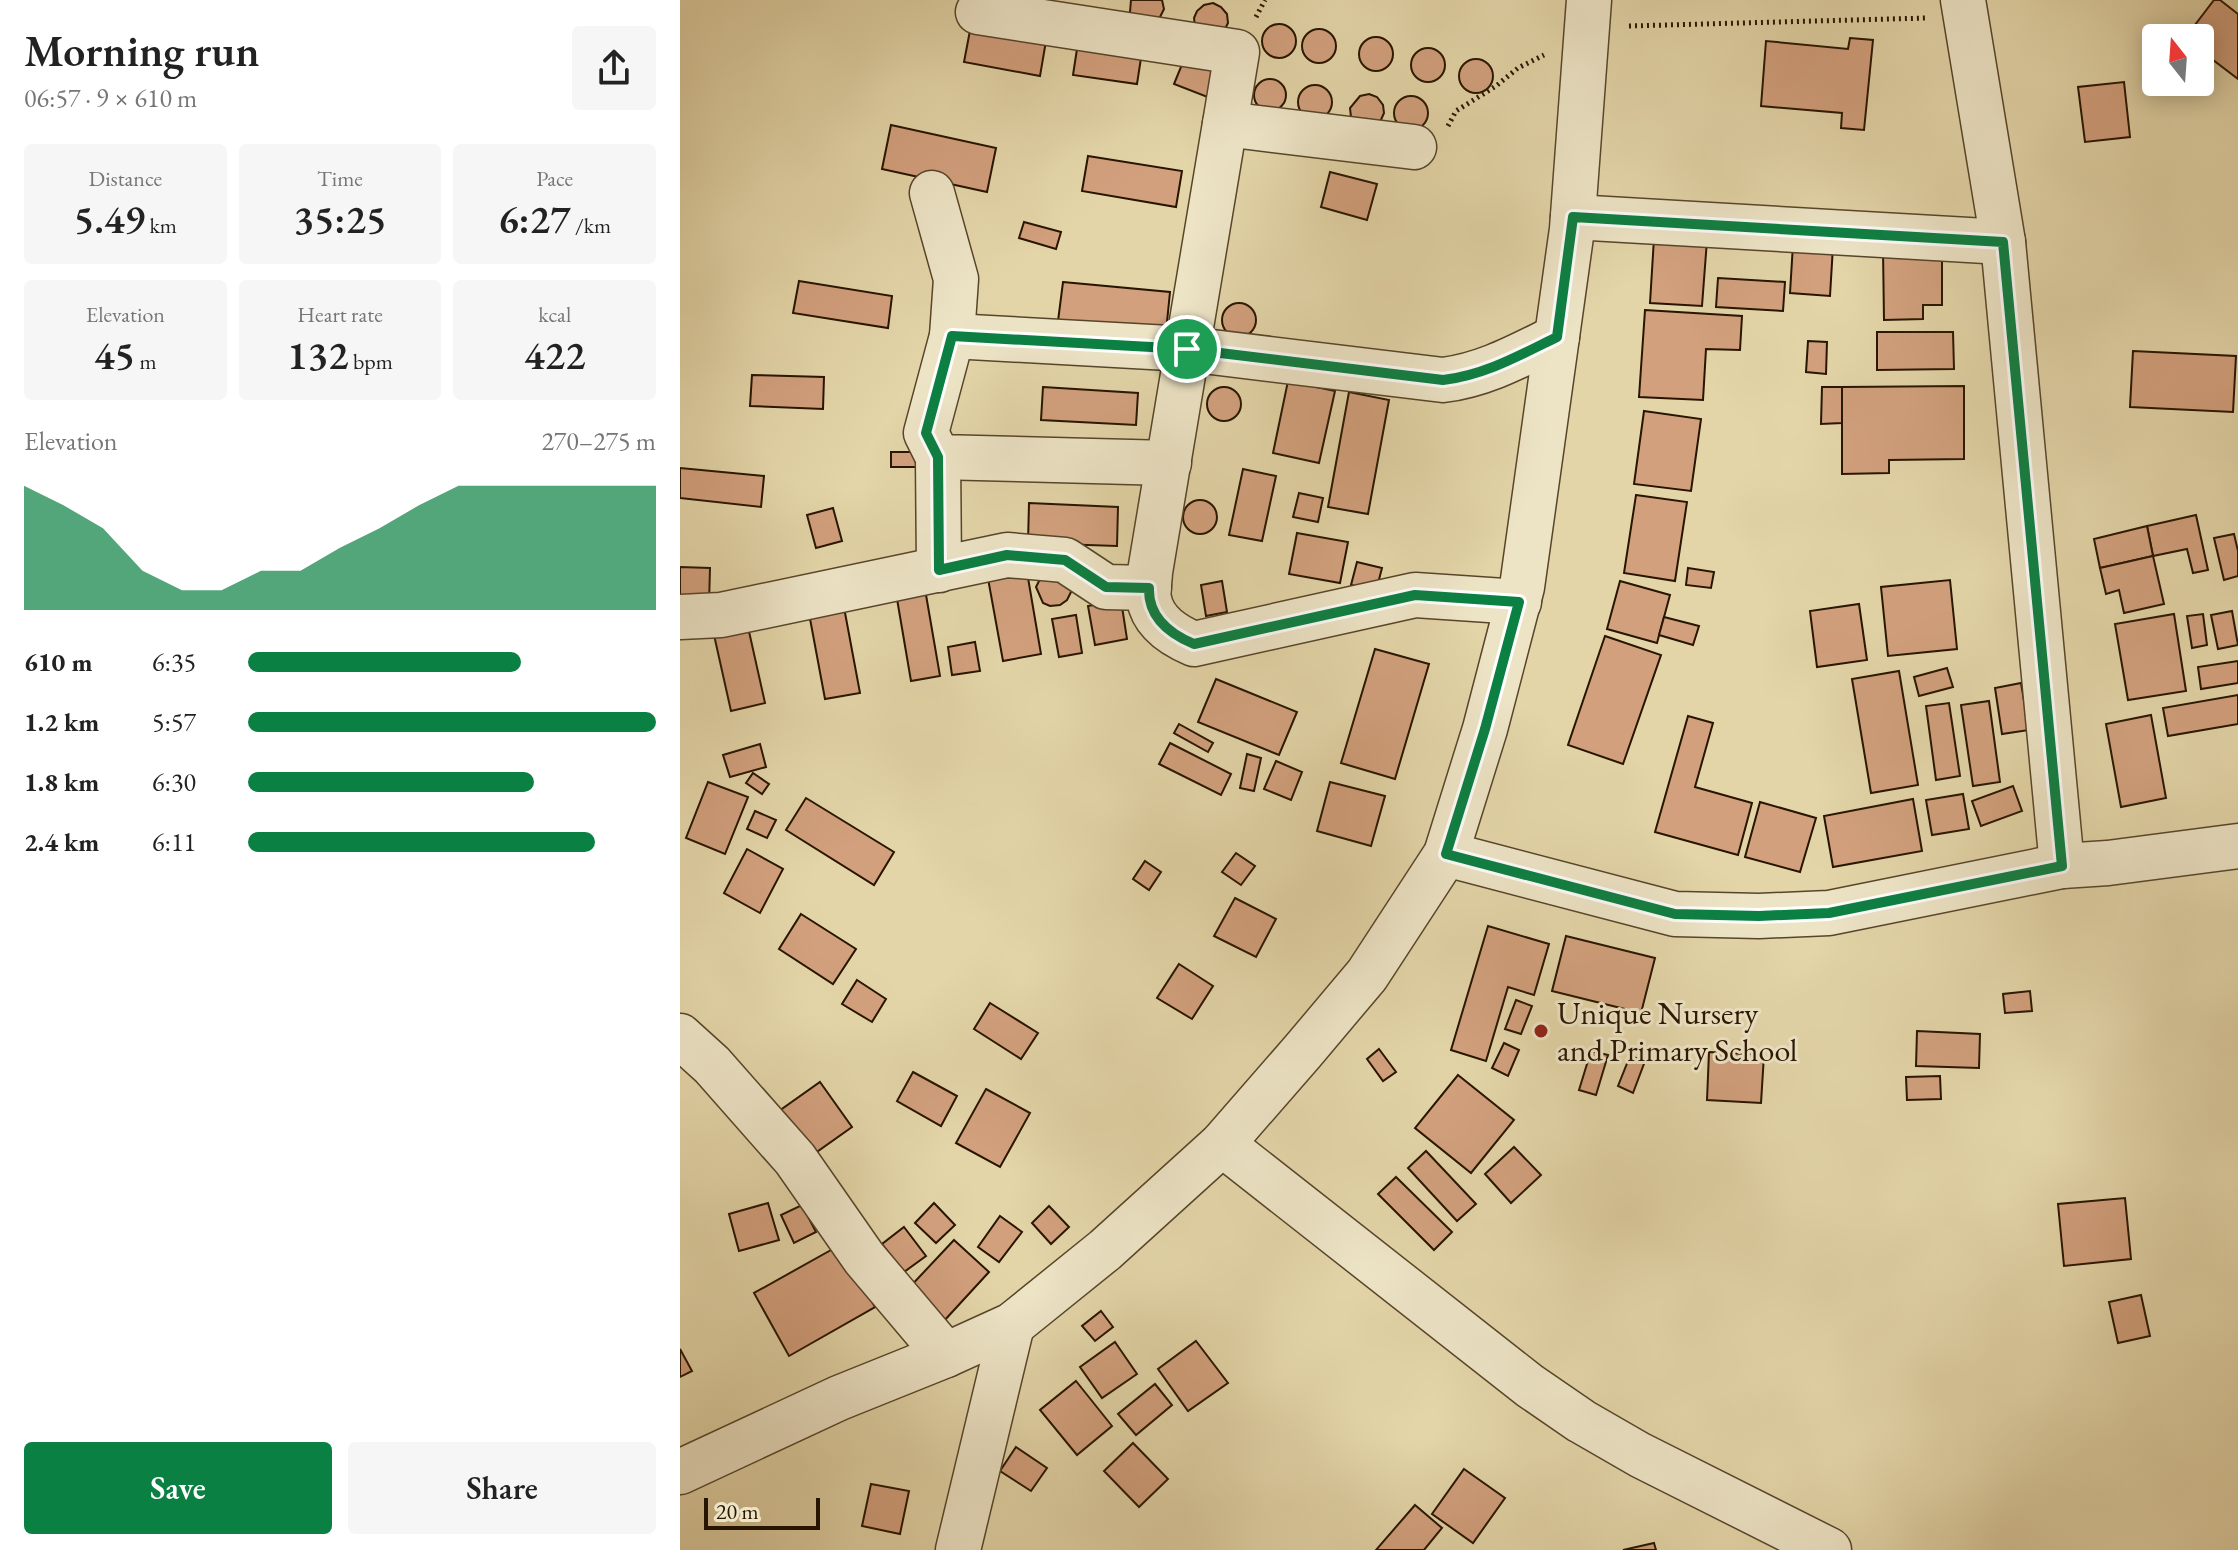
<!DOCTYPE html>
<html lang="en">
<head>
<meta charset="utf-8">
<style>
  body { margin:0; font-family:"EB Garamond",serif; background:#f6f6f6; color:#222; height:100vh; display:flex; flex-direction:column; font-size:30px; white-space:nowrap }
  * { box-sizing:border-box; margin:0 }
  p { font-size:26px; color:#767676 }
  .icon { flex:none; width:44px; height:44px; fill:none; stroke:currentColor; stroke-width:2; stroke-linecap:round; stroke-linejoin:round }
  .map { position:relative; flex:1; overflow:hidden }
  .panel { display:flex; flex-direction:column; background:#fff; width:680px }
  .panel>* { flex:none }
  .needle { width:52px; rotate:343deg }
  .controls { position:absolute; left:1462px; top:24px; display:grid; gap:16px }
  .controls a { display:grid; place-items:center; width:72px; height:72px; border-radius:8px; background:#fff; box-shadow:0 4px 20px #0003; font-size:40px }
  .scale { position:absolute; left:24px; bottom:20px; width:116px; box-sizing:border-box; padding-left:8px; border:4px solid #281500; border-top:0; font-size:22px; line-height:28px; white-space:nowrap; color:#281500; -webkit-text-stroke:6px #ede4c6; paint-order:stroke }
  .pin { position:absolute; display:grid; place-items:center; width:68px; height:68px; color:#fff; margin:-34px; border:4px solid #fff; border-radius:50%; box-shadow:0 2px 8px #0007 }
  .round { display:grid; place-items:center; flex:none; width:84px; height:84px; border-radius:8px; background:#f6f6f6 }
  .overview { display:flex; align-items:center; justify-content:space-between; height:136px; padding:0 24px }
  h1 { font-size:44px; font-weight:600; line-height:60px }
  .stats { display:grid; grid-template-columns:repeat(3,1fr); gap:12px; height:136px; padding:8px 24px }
  .stats div { display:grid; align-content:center; border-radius:8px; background:#f6f6f6; text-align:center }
  .stats b { font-size:40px; font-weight:600 }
  .stats small { font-size:22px; font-weight:400 }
  .stats p { font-size:22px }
  .chart { height:224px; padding:16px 24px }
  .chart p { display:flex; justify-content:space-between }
  .chart svg { width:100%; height:144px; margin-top:8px; fill:#0b8043; opacity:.7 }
  .cta { display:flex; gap:16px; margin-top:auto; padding:16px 24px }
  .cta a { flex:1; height:92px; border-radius:8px; background:#0b8043; color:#fff; font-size:32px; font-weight:600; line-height:92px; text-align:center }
  .cta a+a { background:#f6f6f6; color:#222 }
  ul { padding:0 24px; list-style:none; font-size:26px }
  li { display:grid; grid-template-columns:128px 96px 1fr; align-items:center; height:60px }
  li i { height:20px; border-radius:10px; background:#0b8043 }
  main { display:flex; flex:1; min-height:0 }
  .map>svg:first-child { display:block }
  .building { fill:#d2a07d; stroke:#281500; stroke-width:2 }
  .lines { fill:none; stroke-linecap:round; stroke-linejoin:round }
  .minor-casing { stroke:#57452a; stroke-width:47 }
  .path { stroke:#281500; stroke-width:5; stroke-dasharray:2 4; stroke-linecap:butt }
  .minor { stroke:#ede4c6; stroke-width:44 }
  .route-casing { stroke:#fff; stroke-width:16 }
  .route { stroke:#0b8043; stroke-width:10 }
  .poi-dot { fill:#8f2418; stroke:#ede4c6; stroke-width:3 }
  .labels { text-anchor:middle; stroke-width:6; stroke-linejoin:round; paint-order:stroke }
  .poi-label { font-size:32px; fill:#281500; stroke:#ede4c6; text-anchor:start }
</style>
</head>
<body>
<main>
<section class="panel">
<div class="overview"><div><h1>Morning run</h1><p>06:57 · 9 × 610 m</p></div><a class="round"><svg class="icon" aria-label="share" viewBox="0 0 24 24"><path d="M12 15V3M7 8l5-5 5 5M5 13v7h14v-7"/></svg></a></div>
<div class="stats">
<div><p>Distance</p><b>5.49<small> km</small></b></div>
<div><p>Time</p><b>35:25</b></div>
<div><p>Pace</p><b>6:27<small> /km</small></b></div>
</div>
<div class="stats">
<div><p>Elevation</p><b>45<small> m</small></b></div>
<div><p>Heart rate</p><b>132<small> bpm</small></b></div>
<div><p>kcal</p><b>422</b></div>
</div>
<div class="chart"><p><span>Elevation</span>270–275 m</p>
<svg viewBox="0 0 160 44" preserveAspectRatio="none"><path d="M0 44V6L10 12L20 19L30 32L40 38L50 38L60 32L70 32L80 25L90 19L100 12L110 6L120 6L130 6L140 6L150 6L160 6V44z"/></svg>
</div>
<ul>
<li><b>610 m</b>6:35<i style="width:67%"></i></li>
<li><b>1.2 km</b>5:57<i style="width:100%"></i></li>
<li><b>1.8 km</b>6:30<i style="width:70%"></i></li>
<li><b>2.4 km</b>6:11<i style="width:85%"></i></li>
</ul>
<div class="cta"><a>Save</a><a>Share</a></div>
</section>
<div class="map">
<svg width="1558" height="1550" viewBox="0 0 1558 1550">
  <rect width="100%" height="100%" fill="#e3d5a8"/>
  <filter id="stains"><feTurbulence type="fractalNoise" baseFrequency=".0025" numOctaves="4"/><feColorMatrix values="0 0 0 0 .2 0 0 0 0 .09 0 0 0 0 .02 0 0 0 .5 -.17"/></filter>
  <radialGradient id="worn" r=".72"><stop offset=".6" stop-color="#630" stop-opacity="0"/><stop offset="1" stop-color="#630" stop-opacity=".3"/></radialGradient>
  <g class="building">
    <polygon points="451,0 482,0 484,9 480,17 473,23 455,20 450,12"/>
    <polygon points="1534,0 1540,0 1558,14 1558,79 1520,50 1520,38 1505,38"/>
    <polygon points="533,3 541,7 547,14 548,23 544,31 515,26 514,18 517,11 524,5"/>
    <polygon points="292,20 367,35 360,76 284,62"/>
    <circle cx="599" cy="41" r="17"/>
    <circle cx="639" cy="46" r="17"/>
    <polygon points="399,36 463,45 457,84 393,75"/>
    <circle cx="696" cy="54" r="17"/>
    <polygon points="1170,38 1193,40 1184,130 1161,128 1162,113 1081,106 1086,41 1168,49"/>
    <circle cx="748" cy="65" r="17"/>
    <polygon points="505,57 540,70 530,98 494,84"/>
    <circle cx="796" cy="76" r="17"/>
    <circle cx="590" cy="95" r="16"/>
    <polygon points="1444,82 1450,137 1405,142 1398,87"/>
    <circle cx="635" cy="102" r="17"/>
    <polygon points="689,94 697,97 703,105 704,113 700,122 676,124 671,117 670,108 680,96"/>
    <circle cx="731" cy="113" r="17"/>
    <polygon points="211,125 316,148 307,192 202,169"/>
    <polygon points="408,156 502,171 496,207 402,191"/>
    <polygon points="650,172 697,184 687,220 641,207"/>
    <polygon points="344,222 381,232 376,249 339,238"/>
    <polygon points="974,238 1027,240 1022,306 970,303"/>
    <polygon points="1113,244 1153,246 1150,296 1110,293"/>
    <polygon points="1203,250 1262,250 1262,305 1243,305 1243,319 1204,320"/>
    <polygon points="1038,278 1105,282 1103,311 1036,307"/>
    <polygon points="119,281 212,296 208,328 113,313"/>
    <polygon points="383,282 490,292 486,332 378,321"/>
    <circle cx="559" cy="320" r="17"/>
    <polygon points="965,310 1062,316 1060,350 1026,349 1023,400 959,397"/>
    <polygon points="1197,332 1273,332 1274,369 1197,370"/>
    <polygon points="1128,341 1147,342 1146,374 1126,372"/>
    <polygon points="1453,351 1556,356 1553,412 1450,407"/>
    <polygon points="72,375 144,377 143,409 70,406"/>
    <polygon points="608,381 655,391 639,463 593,453"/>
    <polygon points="1284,386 1284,459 1209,460 1209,473 1162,474 1162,387"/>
    <polygon points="363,387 458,393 456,425 361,420"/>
    <polygon points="1142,387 1162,387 1162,423 1141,424"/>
    <circle cx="544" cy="404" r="17"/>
    <polygon points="669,392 709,400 688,514 648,507"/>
    <polygon points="964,411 1021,419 1011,491 954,484"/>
    <rect x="211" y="452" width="34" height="15"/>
    <polygon points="0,468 84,476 81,507 0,498"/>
    <polygon points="563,469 596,476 582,541 549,535"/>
    <polygon points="619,493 643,498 638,522 613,517"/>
    <polygon points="956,495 1007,502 995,581 944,573"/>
    <circle cx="520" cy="517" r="17"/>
    <polygon points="349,503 438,507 437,546 348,543"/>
    <polygon points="153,508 162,541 136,548 127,515"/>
    <polygon points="1516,515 1528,570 1513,573 1507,549 1473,556 1467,526"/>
    <polygon points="1467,526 1473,556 1420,568 1414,539"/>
    <polygon points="617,533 668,542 660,583 609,574"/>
    <polygon points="1554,534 1558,551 1558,576 1544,580 1534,538"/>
    <polygon points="1473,556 1484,604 1444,613 1439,590 1426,594 1420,568"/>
    <polygon points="677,562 702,568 696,591 671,585"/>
    <polygon points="346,566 361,654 323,661 307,573"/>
    <polygon points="0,567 30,568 29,604 0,603"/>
    <polygon points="1008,568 1034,572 1031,588 1006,585"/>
    <polygon points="360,579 390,583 391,592 387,600 380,605 370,606 363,603 356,587"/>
    <polygon points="1270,580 1277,649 1208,656 1201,587"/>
    <polygon points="542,581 547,612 526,616 521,585"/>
    <polygon points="940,581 990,595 977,643 927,629"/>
    <polygon points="245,589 260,676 231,681 216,593"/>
    <polygon points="441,600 447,639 415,645 408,606"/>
    <polygon points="163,602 180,693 145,699 128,608"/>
    <polygon points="1179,604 1187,660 1137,667 1130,611"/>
    <polygon points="1552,611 1558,645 1538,649 1531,615"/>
    <polygon points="1494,614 1506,691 1448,700 1435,624"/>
    <polygon points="1523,614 1527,645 1512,648 1507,616"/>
    <polygon points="396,615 402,653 379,657 372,619"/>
    <polygon points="984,617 1019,626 1013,645 979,635"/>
    <polygon points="66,618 85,703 51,711 32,626"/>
    <polygon points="925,636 981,655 943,764 888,745"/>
    <polygon points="295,642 300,671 272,675 268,647"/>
    <polygon points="695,649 749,664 715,779 661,763"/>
    <polygon points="1558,661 1558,683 1521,689 1518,667"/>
    <polygon points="1267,668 1273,687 1239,696 1234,677"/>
    <polygon points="1219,671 1238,785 1191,793 1172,679"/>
    <polygon points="536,679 617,712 599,755 518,722"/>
    <polygon points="1341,683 1349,730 1322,734 1315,688"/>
    <polygon points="1558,695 1558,724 1488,736 1483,708"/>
    <polygon points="1309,701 1320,782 1293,786 1281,705"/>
    <polygon points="1269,703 1280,776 1256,780 1246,706"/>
    <polygon points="1471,715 1486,798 1441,807 1426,724"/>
    <polygon points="1008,716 1033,723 1015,787 1072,803 1058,855 975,832"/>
    <polygon points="499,724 533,743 528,752 494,733"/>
    <polygon points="490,743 551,774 541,795 479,764"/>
    <polygon points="80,744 86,767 50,777 43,755"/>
    <polygon points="567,754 581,758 574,791 560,788"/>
    <polygon points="596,761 622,772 611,800 584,789"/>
    <polygon points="73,773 89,784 82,794 66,783"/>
    <polygon points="28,782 68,797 45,854 6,838"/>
    <polygon points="650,782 705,796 691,846 637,831"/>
    <polygon points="1333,786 1342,811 1301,826 1292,801"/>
    <polygon points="1283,794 1289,829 1252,835 1246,800"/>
    <polygon points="126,798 214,852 194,885 106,830"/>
    <polygon points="1233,799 1242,851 1153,867 1144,816"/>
    <polygon points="1080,802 1136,818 1120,872 1065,857"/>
    <polygon points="75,811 96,820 87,838 67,829"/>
    <polygon points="67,849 103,869 80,913 44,893"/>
    <polygon points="556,853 575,866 561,885 542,872"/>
    <polygon points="465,861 481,872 469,890 453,879"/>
    <polygon points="555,898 596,919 576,957 534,936"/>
    <polygon points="121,914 176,949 153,984 99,949"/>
    <polygon points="808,926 869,944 854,995 828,987 806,1061 771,1050"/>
    <polygon points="886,936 975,958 961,1013 872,991"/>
    <polygon points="499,964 533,986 512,1019 477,998"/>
    <polygon points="177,980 206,999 192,1022 162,1004"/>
    <polygon points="1350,991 1352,1011 1325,1013 1323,994"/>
    <polygon points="836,1000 852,1006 841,1034 825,1029"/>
    <polygon points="310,1003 358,1033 341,1059 294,1029"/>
    <polygon points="1237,1031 1300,1034 1299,1068 1236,1066"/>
    <polygon points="824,1043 839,1050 828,1076 812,1068"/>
    <polygon points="699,1049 716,1072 703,1081 687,1059"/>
    <polygon points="911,1051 928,1055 916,1095 899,1090"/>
    <polygon points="1029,1052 1084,1055 1081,1103 1027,1100"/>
    <polygon points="950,1056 965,1061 953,1093 938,1086"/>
    <polygon points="233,1072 277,1096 261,1126 217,1101"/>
    <polygon points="778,1075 834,1120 791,1173 735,1128"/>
    <polygon points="1260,1076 1261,1099 1227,1100 1226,1077"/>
    <polygon points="140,1082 172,1127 131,1156 99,1111"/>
    <polygon points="306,1089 350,1113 320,1167 276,1143"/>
    <polygon points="834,1147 861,1175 831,1203 805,1174"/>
    <polygon points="746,1151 796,1204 777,1221 728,1168"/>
    <polygon points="716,1177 772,1232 754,1250 698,1194"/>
    <polygon points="1445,1198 1451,1259 1384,1266 1378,1204"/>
    <polygon points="88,1203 99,1240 59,1251 49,1214"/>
    <polygon points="254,1203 275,1225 256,1243 235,1223"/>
    <polygon points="122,1205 136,1232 114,1243 101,1215"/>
    <polygon points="369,1206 389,1227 371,1244 352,1223"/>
    <polygon points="320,1216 342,1232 319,1262 298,1247"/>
    <polygon points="224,1227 246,1256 224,1272 202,1244"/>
    <polygon points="274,1240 309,1272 263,1322 227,1290"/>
    <polygon points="160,1245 195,1307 109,1356 74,1293"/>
    <polygon points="1461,1295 1470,1336 1438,1343 1429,1302"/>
    <polygon points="421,1311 433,1327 415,1341 402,1326"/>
    <polygon points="516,1341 548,1383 508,1411 478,1369"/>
    <polygon points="435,1342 457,1374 422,1398 400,1367"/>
    <polygon points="0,1349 12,1371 0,1377"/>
    <polygon points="396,1381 432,1426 397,1455 360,1410"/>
    <polygon points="475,1384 492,1405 456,1435 438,1414"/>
    <polygon points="453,1443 488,1479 459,1507 424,1471"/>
    <polygon points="336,1447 367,1468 351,1491 320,1471"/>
    <polygon points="784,1469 825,1498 793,1543 752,1514"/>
    <polygon points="191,1484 229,1491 220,1534 182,1526"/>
    <polygon points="735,1505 762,1528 744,1550 696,1550"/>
    <polygon points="974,1543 976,1550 943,1550"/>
  </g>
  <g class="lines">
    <g class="minor-casing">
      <g id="minor">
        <polyline points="1283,0 1323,242 1382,866"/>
        <path d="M 298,12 L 557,52 L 470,572 C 470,580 467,591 469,599 C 473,622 495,636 514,644 L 735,595 L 839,602"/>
        <polyline points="545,124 734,147"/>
        <polyline points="252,193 276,279 272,336 246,433 258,457 489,463"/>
        <polyline points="893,217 1323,242"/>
        <path d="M 272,336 L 507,349 L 763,380 C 805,375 840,355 877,337"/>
        <polyline points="258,457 259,570"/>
        <polyline points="0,617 41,615 327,555 385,560 426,587 469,588"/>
        <polyline points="766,854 995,914 1079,916 1149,913 1382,866 1428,863 1558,846"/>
        <polyline points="0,1036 32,1065 115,1159 184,1258 266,1355"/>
        <polyline points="542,1144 850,1386 901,1421 960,1455 1149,1550"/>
        <polyline points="0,1472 159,1398 266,1355 332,1325 425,1250 542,1144 623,1051 687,975 766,854 805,729 842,587 892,229 909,0"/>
        <polyline points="278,1550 332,1325"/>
      </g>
    </g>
    <g class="path">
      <polyline points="576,17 585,0"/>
      <polyline points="949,26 1247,18"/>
      <polyline points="768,126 776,111 816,86 838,68 864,55"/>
    </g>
    <use href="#minor" class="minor"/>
  </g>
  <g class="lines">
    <g class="route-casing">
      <path id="route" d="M 893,217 L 1323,242 L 1382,866 L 1149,913 L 1079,916 L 995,914 L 766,854 L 805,729 L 839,602 L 735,595 L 514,644 C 490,634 468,617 469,588 L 426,587 L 385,560 L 327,555 L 259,570 L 258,457 L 246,433 L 272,336 L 507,349 L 763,380 C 805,375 840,355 877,337 Z"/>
    </g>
    <use href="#route" class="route"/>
  </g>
  <circle class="poi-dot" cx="861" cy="1031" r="8"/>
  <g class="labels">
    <g class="poi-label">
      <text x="877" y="1024">Unique Nursery<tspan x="877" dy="37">and Primary School</tspan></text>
    </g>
  </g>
  <rect width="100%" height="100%" filter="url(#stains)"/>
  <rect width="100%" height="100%" fill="url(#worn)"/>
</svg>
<div class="controls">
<a><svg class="needle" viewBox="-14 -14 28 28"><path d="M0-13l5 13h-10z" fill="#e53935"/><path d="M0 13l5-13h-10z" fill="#767676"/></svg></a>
</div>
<div class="scale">20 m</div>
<div class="pin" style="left:507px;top:349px;background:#1e9e55"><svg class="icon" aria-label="arrive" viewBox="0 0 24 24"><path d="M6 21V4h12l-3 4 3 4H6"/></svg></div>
</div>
</main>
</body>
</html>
